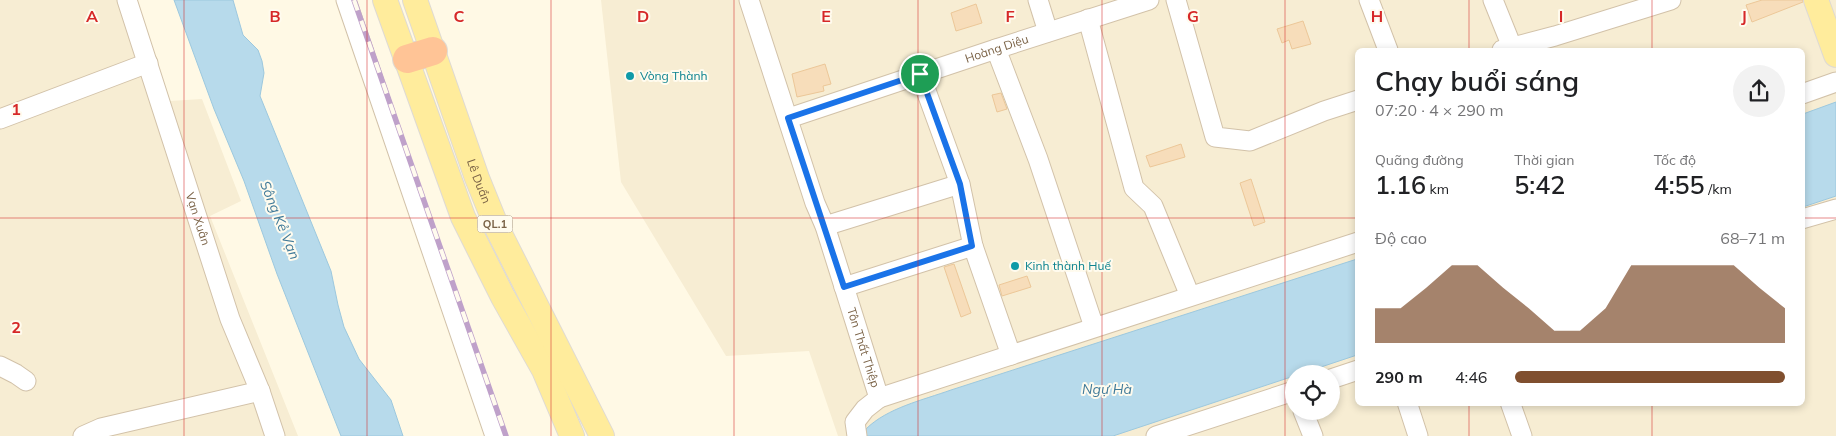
<!DOCTYPE html>
<html lang="vi">
<head>
<meta charset="utf-8">
<style>
  body { margin:0; font-family:Mulish,sans-serif; background:#f2f2f2; color:#202124; height:100vh; display:flex; flex-direction:column; font-size:19px; white-space:nowrap }
  * { box-sizing:border-box; margin:0 }
  p { font-size:16px; color:#757577 }
  .icon { flex:none; width:28px; height:28px; fill:none; stroke:currentColor; stroke-width:2; stroke-linecap:round; stroke-linejoin:round }
  .map { position:relative; flex:1; overflow:hidden }
  .details { position:absolute; left:1355px; top:48px; width:450px; height:358px; display:flex; flex-direction:column; background:#fff; border-radius:8px; box-shadow:0 2px 8px #0003 }
  .details>* { flex:none }
  .tools { position:absolute; left:1285px; top:365px; display:grid; gap:10px }
  .tools a { display:grid; place-items:center; width:55px; height:55px; border-radius:50%; background:#fff; box-shadow:0 2px 8px #0003; font-size:25px }
  .pin { position:absolute; display:grid; place-items:center; width:42px; height:42px; color:#fff; margin:-21px; border:2px solid #fff; border-radius:50%; box-shadow:0 1px 5px #0007 }
  .round { display:grid; place-items:center; flex:none; width:52px; height:52px; border-radius:26px; background:#f2f2f2 }
  .headline { display:flex; align-items:center; justify-content:space-between; height:85px; padding:0 20px }
  h1 { font-size:28px; font-weight:600; line-height:38px }
  .figures { display:grid; grid-template-columns:repeat(3,1fr); gap:8px; height:85px; padding:5px 20px }
  .figures div { display:grid; align-content:center }
  .figures b { font-size:25px; font-weight:600 }
  .figures small { font-size:14px; font-weight:400 }
  .figures p { font-size:14px }
  .chart { height:140px; padding:10px 20px }
  .chart p { display:flex; justify-content:space-between }
  .chart svg { width:100%; height:90px; margin-top:5px; fill:#804f2f; opacity:.7 }
  ul { padding:0 20px; list-style:none; font-size:16px }
  li { display:grid; grid-template-columns:80px 60px 1fr; align-items:center; height:38px }
  li i { height:12px; border-radius:6px; background:#804f2f }
  .map>svg:first-child { display:block }
  .residential { fill:#f7edd3; fill-rule:evenodd }
  .water { fill:#b7daeb; stroke:#9cc8de }
  .building { fill:#f7ddba; stroke:#ecc798 }
  .lines { fill:none; stroke-linecap:round; stroke-linejoin:round }
  .minor-casing { stroke:#d2c2a9; stroke-width:21 }
  .major-casing { stroke:#dfdad3; stroke-width:26 }
  .highway-casing { stroke:#dfdad3; stroke-width:30 }
  .minor { stroke:#fff; stroke-width:19 }
  .major { stroke:#ffec9c; stroke-width:24 }
  .highway { stroke:#ffc496; stroke-width:28 }
  .rail-casing { stroke:#bfa1ca; stroke-width:5.5 }
  .rail { stroke:#fffbee; stroke-width:4; stroke-dasharray:11; stroke-linecap:butt }
  .route-casing { stroke:#fff; stroke-width:10 }
  .route { stroke:#1a73e8; stroke-width:6 }
  .grid { fill:none; stroke:#d62828; stroke-width:1; stroke-opacity:0.55 }
  .culture-dot { fill:#0f9aa8; stroke:#fffbee; stroke-width:2 }
  .labels { text-anchor:middle; stroke-width:4; stroke-linejoin:round; paint-order:stroke }
  .shield { fill:#fffbee; stroke:#a39179; stroke-width:1 }
  .shield-label { font-size:11px; font-weight:bold; fill:#7b6347 }
  .street-label { font-size:12px; fill:#7b6347; stroke:#fffbee }
  .culture-label { font-size:12px; fill:#0d838f; stroke:#fffbee; text-anchor:start }
  .water-label { font-size:14px; font-style:italic; fill:#407a99; stroke:#fffbee }
  .grid-label { font-size:16px; text-anchor:middle; font-weight:bold; fill:#d62828; stroke:#fffbee; stroke-width:4; stroke-linejoin:round; paint-order:stroke }
</style>
</head>
<body>
<div class="map">
<svg width="1836" height="436" viewBox="0 0 1836 436">
  <rect width="100%" height="100%" fill="#fff9e5"/>
  <g class="residential">
    <polygon points="0,0 137,0 170,101 202,99 241,201 210,216 298,436 0,436"/>
    <path d="M 601,0 L 1836,0 L 1836,436 L 838,436 L 809,351 L 726,356 L 621,182 ZM 1358,50 L 1802,50 L 1802,402 L 1358,402 ZM 1294,374 L 1331,374 L 1331,411 L 1294,411 Z"/>
  </g>
  <g class="water">
    <polygon points="174,0 233,0 243,35 258,50 262,61 264,73 260,96 331,271 338,305 344,327 359,359 391,400 403,436 341,436 277,274 244,181 214,109"/>
    <polygon points="1836,102 1836,196 1803,207 1803,114"/>
    <path d="M 1357,259 L 1357,355 L 1300,374 L 1294,374 L 1294,376 L 1113,436 L 865,436 L 866,429 C 887,408 923,400 951,390 Z"/>
  </g>
  <g class="building">
    <polygon points="1762,0 1803,0 1803,2 1752,22 1746,5"/>
    <polygon points="976,4 982,23 956,31 951,13"/>
    <polygon points="1303,21 1311,44 1292,49 1289,40 1282,43 1277,29"/>
    <polygon points="825,64 831,84 823,86 824,91 797,97 792,74"/>
    <polygon points="1001,93 1007,109 997,112 992,95"/>
    <polygon points="1181,144 1185,157 1150,167 1146,156"/>
    <polygon points="1251,179 1265,222 1254,226 1240,183"/>
    <polygon points="954,264 971,313 961,317 944,267"/>
    <polygon points="1027,276 1031,287 1002,296 999,285"/>
  </g>
  <g class="lines">
    <g class="minor-casing">
      <g id="minor">
        <path id="s1" d="M 127,0 L 230,319 L 260,391 L 275,436"/>
        <polyline points="346,0 495,436"/>
        <path id="s2" d="M 749,0 L 815,203 L 825,226 L 879,398 L 865,409 L 855,422 L 857,436"/>
        <polyline points="1038,0 1048,32"/>
        <polyline points="1176,0 1215,137 1250,141 1324,111 1358,100"/>
        <polyline points="1369,0 1388,50"/>
        <polyline points="1493,0 1512,47"/>
        <polyline points="1088,19 1134,188 1153,206 1190,296"/>
        <polyline points="996,49 1038,159 1094,327"/>
        <polyline points="1502,50 1555,36 1671,0"/>
        <polyline points="920,74 960,184 973,246 1011,355"/>
        <polyline points="1802,94 1836,82"/>
        <path id="s3" d="M 789,118 L 996,49 L 1149,0"/>
        <polyline points="0,119 148,63"/>
        <polyline points="1802,219 1836,209"/>
        <polyline points="825,226 960,184"/>
        <polyline points="844,287 973,246"/>
        <polyline points="0,366 16,374 26,381"/>
        <polyline points="1331,379 1358,370"/>
        <polyline points="879,398 1358,242"/>
        <polyline points="1407,402 1418,436"/>
        <polyline points="1510,402 1522,436"/>
        <polyline points="1303,411 1313,436"/>
        <polyline points="83,436 101,428 260,391"/>
        <polyline points="1156,436 1294,391"/>
      </g>
    </g>
    <g class="major-casing">
      <g id="major">
        <polyline points="385,0 463,217 503,297 544,370 572,436"/>
        <path id="s4" d="M 415,0 L 477,178 L 498,230 L 602,436"/>
        <polyline points="1816,0 1836,55"/>
      </g>
    </g>
    <g class="highway-casing">
      <polyline id="highway" points="407,59 433,51"/>
    </g>
    <use href="#minor" class="minor"/>
    <use href="#major" class="major"/>
    <use href="#highway" class="highway"/>
    <g class="rail-casing">
      <polyline id="rail" points="354,0 506,436"/>
    </g>
    <use href="#rail" class="rail"/>
  </g>
  <g class="lines">
    <g class="route-casing">
      <polygon id="route" points="920,74 960,184 972,246 844,287 788,118"/>
    </g>
    <use href="#route" class="route"/>
  </g>
  <path class="grid" d="M 184,0 L 184,436M 367,0 L 367,436M 551,0 L 551,436M 734,0 L 734,436M 918,0 L 918,436M 1102,0 L 1102,436M 1285,0 L 1285,436M 1469,0 L 1469,50M 1652,0 L 1652,50M 0,218 L 1358,218M 1802,218 L 1836,218M 1469,402 L 1469,436M 1652,402 L 1652,436"/>
  <g class="culture-dot">
    <circle cx="630" cy="76" r="5"/>
    <circle cx="1015" cy="266" r="5"/>
  </g>
  <g class="labels">
    <rect class="shield" x="477.5" y="215.5" width="35" height="17" rx="4"/>
    <g class="shield-label">
      <text x="495" y="228">QL.1</text>
    </g>
    <g class="street-label">
      <text dy="4" stroke="none"><textPath href="#s3" startOffset="219">Hoàng Diệu</textPath></text>
      <text dy="4" stroke="none"><textPath href="#s4" startOffset="192">Lê Duẩn</textPath></text>
      <text dy="4" stroke="none"><textPath href="#s1" startOffset="230">Vạn Xuân</textPath></text>
      <text dy="4" stroke="none"><textPath href="#s2" startOffset="366">Tôn Thất Thiệp</textPath></text>
    </g>
    <g class="culture-label">
      <text x="640" y="80">Vòng Thành</text>
      <text x="1025" y="270">Kinh thành Huế</text>
    </g>
    <g class="water-label">
      <text transform="translate(280 220) rotate(68)" y="5">Sông Kẻ Vạn</text>
      <text x="1107" y="394">Ngự Hà</text>
    </g>
  </g>
  <g class="grid-label">
    <text x="92" y="22">A</text>
    <text x="275" y="22">B</text>
    <text x="459" y="22">C</text>
    <text x="643" y="22">D</text>
    <text x="826" y="22">E</text>
    <text x="1010" y="22">F</text>
    <text x="1193" y="22">G</text>
    <text x="1377" y="22">H</text>
    <text x="1561" y="22">I</text>
    <text x="1744" y="22">J</text>
    <text x="16" y="115">1</text>
    <text x="16" y="333">2</text>
  </g>
</svg>
<div class="tools">
<a><svg class="icon" aria-label="locate" viewBox="0 0 24 24"><circle cx="12" cy="12" r="6"/><path d="M12 2v4M12 18v4M2 12h4M18 12h4"/></svg></a>
</div>
<div class="pin" style="left:920px;top:74px;background:#1e9e55"><svg class="icon" aria-label="arrive" viewBox="0 0 24 24"><path d="M6 21V4h12l-3 4 3 4H6"/></svg></div>
<section class="details">
<div class="headline"><div><h1>Chạy buổi sáng</h1><p>07:20 · 4 × 290 m</p></div><a class="round"><svg class="icon" aria-label="share" viewBox="0 0 24 24"><path d="M12 15V3M7 8l5-5 5 5M5 13v7h14v-7"/></svg></a></div>
<div class="figures">
<div><p>Quãng đường</p><b>1.16<small> km</small></b></div>
<div><p>Thời gian</p><b>5:42</b></div>
<div><p>Tốc độ</p><b>4:55<small> /km</small></b></div>
</div>
<div class="chart"><p><span>Độ cao</span>68–71 m</p>
<svg viewBox="0 0 160 44" preserveAspectRatio="none"><path d="M0 44V27L10 27L20 17L30 6L40 6L50 17L60 27L70 38L80 38L90 27L100 6L110 6L120 6L130 6L140 6L150 17L160 27V44z"/></svg>
</div>
<ul>
<li><b>290 m</b>4:46<i style="width:100%"></i></li>
</ul>
</section>
</div>
</body>
</html>
